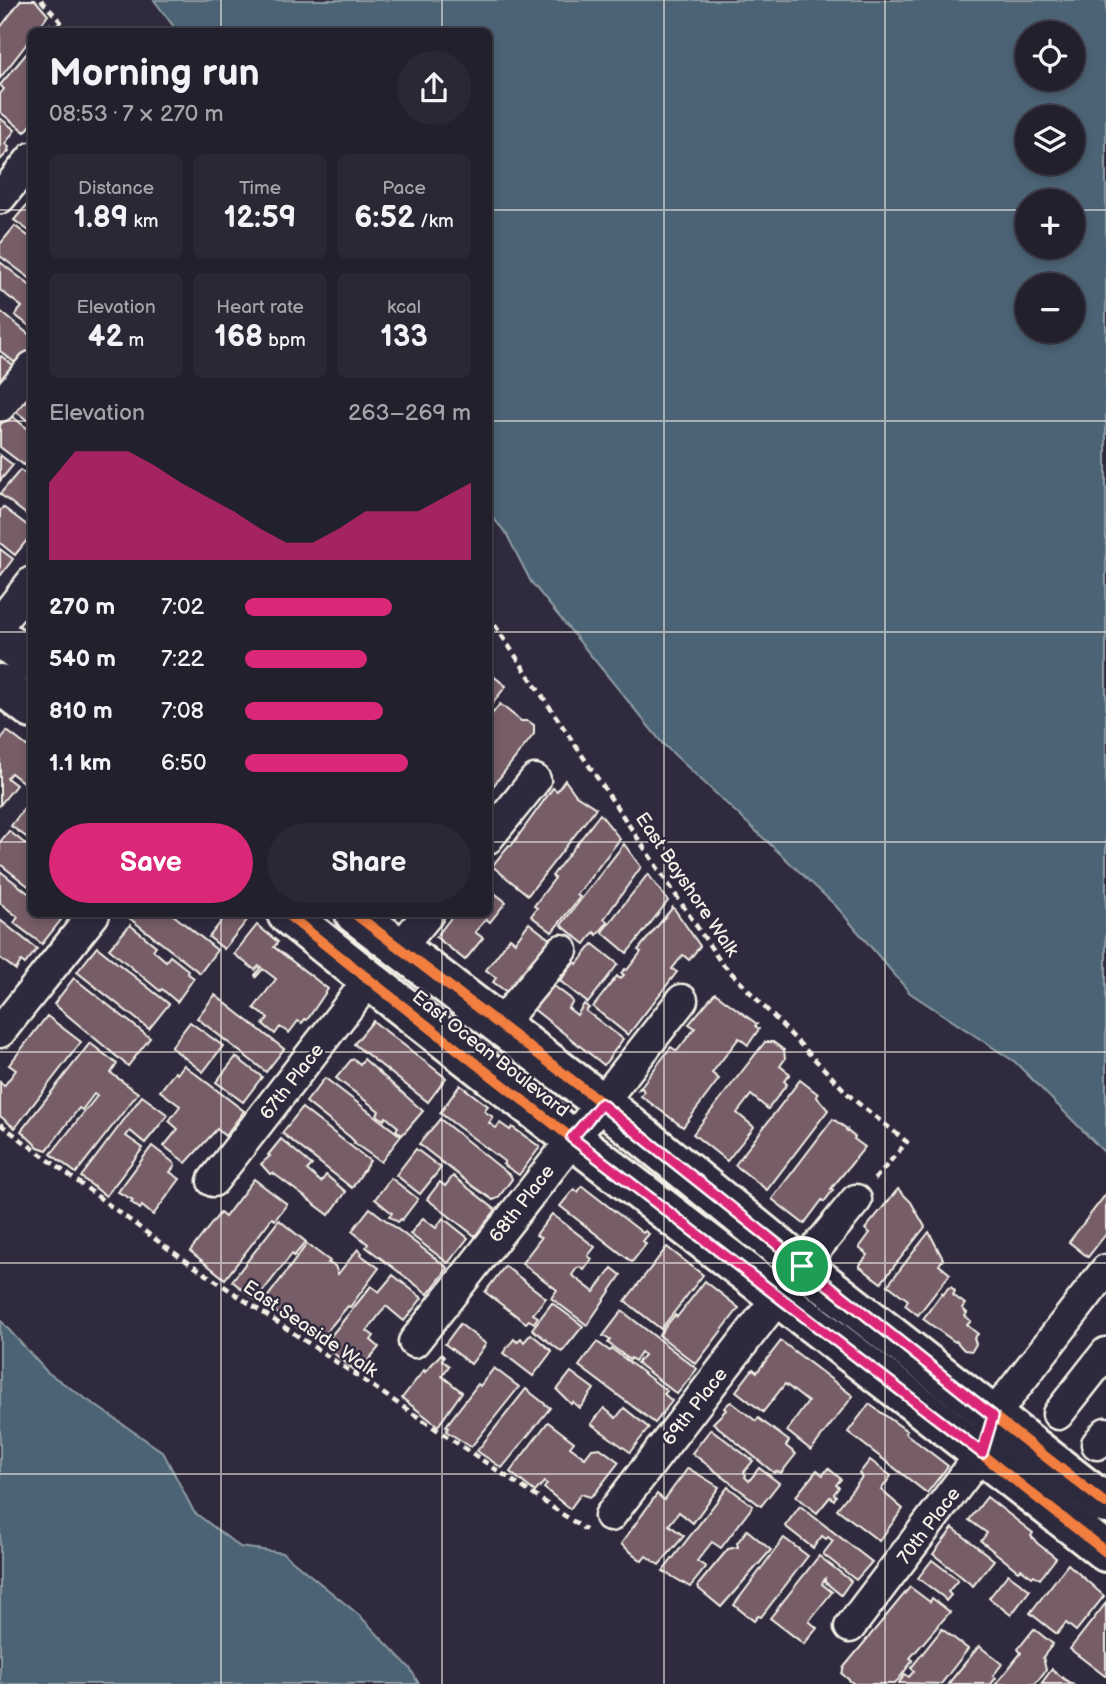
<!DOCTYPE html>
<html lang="en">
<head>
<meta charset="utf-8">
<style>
  body { margin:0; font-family:"Balsamiq Sans",sans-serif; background:#2b2836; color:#f1f3f6; height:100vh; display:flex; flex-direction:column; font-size:26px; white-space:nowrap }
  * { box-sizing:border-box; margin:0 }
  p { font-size:23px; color:#a3a3aa }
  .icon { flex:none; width:38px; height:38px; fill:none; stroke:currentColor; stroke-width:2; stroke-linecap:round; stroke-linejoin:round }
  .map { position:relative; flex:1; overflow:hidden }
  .panel { position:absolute; left:28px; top:28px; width:464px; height:889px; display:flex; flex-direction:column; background:#23202e; border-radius:10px; box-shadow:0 4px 10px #0003,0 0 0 2px #403e4a }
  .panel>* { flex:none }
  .buttons { position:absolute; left:1015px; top:21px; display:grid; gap:14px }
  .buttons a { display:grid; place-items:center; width:70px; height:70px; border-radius:50%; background:#23202e; box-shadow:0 4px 10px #0003,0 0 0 2px #403e4a; font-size:35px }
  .pin { position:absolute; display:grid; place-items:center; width:60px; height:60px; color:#fff; margin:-30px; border:4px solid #fff; border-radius:50%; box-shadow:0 2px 7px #0007 }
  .round { display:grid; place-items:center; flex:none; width:74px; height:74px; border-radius:37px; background:#2b2836 }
  .head { display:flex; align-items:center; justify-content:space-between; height:119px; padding:0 21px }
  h1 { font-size:38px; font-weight:700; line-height:52px }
  .stats { display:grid; grid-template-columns:repeat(3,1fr); gap:10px; height:119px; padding:7px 21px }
  .stats div { display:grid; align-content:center; border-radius:10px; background:#2b2836; text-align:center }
  .stats b { font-size:30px; font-weight:700 }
  .stats small { font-size:19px; font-weight:400 }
  .stats p { font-size:19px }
  .chart { height:196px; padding:14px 21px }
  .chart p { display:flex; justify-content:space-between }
  .chart svg { width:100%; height:126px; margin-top:7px; fill:#db2777; opacity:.7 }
  .action { display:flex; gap:14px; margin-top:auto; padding:14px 21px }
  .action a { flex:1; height:80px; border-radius:42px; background:#db2777; color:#fff; font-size:28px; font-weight:700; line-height:80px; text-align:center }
  .action a+a { background:#2b2836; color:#f1f3f6 }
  ul { padding:0 21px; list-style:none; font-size:23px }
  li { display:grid; grid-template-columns:112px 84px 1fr; align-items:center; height:52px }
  li i { height:18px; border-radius:9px; background:#db2777 }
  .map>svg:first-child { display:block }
  .water { fill:#4b6475; stroke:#8f9ca3; stroke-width:2; fill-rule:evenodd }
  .building { fill:#765d68; stroke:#f4f1e8; stroke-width:2 }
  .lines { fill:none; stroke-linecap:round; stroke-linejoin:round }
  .minor-casing { stroke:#f4f1e8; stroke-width:35 }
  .major-casing { stroke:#f4f1e8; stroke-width:44 }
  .path { stroke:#f4f1e8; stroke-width:4.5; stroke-dasharray:7 5; stroke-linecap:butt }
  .minor { stroke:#2f2a3d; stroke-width:30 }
  .major { stroke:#2f2a3d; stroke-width:38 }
  .cycleway-casing { stroke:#2f2a3d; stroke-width:15 }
  .cycleway { stroke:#f27e40; stroke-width:10 }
  .route-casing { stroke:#fff; stroke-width:14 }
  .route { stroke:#db2777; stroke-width:9 }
  .grid { fill:none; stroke:#f4f1e8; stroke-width:2; stroke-opacity:0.55 }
  .labels { text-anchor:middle; stroke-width:5; stroke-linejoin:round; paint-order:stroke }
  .street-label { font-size:19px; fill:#f4f1e8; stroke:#2f2a3d }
</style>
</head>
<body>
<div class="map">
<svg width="1106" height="1684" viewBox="0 0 1106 1684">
  <rect width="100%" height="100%" fill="#2f2a3d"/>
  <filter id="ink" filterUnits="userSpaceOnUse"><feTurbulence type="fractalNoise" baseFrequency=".0143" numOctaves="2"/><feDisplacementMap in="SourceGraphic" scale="14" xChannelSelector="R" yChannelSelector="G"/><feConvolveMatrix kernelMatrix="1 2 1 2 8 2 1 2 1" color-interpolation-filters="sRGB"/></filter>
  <g filter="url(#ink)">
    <g class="water">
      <path d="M 154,0 L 1106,0 L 1106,1154 L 1015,1062 L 910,993 L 836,906 L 663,744 L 531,582 L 506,533 L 488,512 L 488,32 L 177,31 ZM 1027,33 L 1073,33 L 1073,79 L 1027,79 ZM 1027,117 L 1073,117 L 1073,163 L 1027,163 ZM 1027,201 L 1073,201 L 1073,247 L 1027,247 ZM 1027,285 L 1073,285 L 1073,331 L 1027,331 Z"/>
      <polygon points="0,1320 47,1372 163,1452 194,1512 240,1547 283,1553 359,1615 410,1668 419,1684 0,1684"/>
    </g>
    <g class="building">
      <polygon points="21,0 35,0 48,15 36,32 32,32 32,37 0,78 0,28"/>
      <polygon points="50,24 55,28 58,24 64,32 44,32"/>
      <polygon points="32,47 32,93 29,95 32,97 32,124 25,132 0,112 0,94 4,89 0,85"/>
      <polygon points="0,118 15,130 5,144 9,147 8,150 9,151 0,160"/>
      <polygon points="32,199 32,233 14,220"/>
      <polygon points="15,226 32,239 32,280 0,256 0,244"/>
      <polygon points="0,262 32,287 32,328 15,315 22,307 0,290"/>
      <polygon points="0,311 32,337 32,348 18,365 0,351"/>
      <polygon points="1,356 17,368 0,390 0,357"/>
      <polygon points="32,388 32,424 14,410"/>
      <polygon points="9,414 32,432 32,455 24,465 0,447 0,425"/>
      <polygon points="0,455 13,465 0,481"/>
      <polygon points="20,470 32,479 32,519 0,494"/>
      <polygon points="3,507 32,529 32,534 15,555 0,543 0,511"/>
      <polygon points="0,549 13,559 1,575 0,574"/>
      <polygon points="488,672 506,686 488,709"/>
      <polygon points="500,704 521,721 528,721 534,725 534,734 490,790 488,789 488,719"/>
      <polygon points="7,731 32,750 32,774 24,783 11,773 7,778 16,785 0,805 0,741"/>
      <polygon points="565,780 576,795 596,808 528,895 492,866 509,845 511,846 553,788 557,791"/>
      <polygon points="30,800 32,801 32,841 11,826"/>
      <polygon points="600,814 620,839 577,895 580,897 552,932 531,916 537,908 534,906 555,878 552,876"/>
      <polygon points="9,831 32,849 32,889 0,864 0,842"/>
      <polygon points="624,844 641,867 604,919 608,922 597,935 594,932 585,944 561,925"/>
      <polygon points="0,871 32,896 32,914 53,914 61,920 42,944 14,923 18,917 0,903"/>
      <polygon points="648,874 668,901 627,953 602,932"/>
      <polygon points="488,888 506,902 490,922 486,919 475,932 483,938 465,960 436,937 454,914 488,914"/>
      <polygon points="673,907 700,946 689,960 683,955 672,969 677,972 628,1035 593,1007 617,976 620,979 624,975 621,973 625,969 627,970 641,952 638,950"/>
      <polygon points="124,914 172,914 217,950 200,973"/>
      <polygon points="227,914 242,914 248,919 224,949 209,937"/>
      <polygon points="0,920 37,949 25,964 21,961 16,970 0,958"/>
      <polygon points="529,923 557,945 515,998 493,982 496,978 486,970 510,938 515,942"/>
      <polygon points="130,925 156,946 153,950 166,961 170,956 188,970 187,973 194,978 177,1002 162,989 160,991 109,949"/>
      <polygon points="257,925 278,942 274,947 328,989 307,1020 305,1019 302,1023 298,1021 289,1033 280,1027 275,1034 263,1024 268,1018 254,1008 276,979 263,969 256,977 255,975 261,967 259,966 255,970 234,954"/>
      <polygon points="593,944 618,964 588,1003 560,981 575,962 577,964"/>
      <polygon points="97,947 169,1004 149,1029 77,972"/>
      <polygon points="74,978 150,1038 128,1066 54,1004"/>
      <polygon points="546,980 570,998 573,1002 568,1008 577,1015 584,1004 589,1008 586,1011 623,1039 604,1065 527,1004"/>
      <polygon points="715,993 757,1024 755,1026 759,1029 748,1045 739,1038 712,1073 719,1079 683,1127 641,1096 644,1092 642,1088 639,1089 671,1047 677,1051 695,1028 689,1024"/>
      <polygon points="215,995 284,1049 266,1072 197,1018"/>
      <polygon points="47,1016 81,1042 15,1128 0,1116 0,1082 4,1086 16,1070 9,1065"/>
      <polygon points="373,1021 446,1078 428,1102 354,1044"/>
      <polygon points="190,1022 223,1046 203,1072 171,1047"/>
      <polygon points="765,1042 773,1042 784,1050 785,1059 780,1066 790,1074 784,1081 787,1084 768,1109 751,1095 737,1113 754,1127 727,1161 693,1134"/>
      <polygon points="90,1043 117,1064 111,1073 138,1093 76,1173 51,1154 97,1096 94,1094 82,1110 79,1108 47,1150 38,1147 21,1131"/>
      <polygon points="236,1057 262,1077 243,1102 216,1082"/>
      <polygon points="354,1059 360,1064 364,1059 423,1111 405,1132 402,1135 396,1130 398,1127 386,1117 384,1120 377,1115 379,1111 336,1078 351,1060"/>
      <polygon points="184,1065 244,1111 225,1136 217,1129 186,1163 164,1146 178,1129 169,1121 180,1106 160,1091 175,1072 177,1074"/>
      <polygon points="325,1078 401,1136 381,1162 354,1143 355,1142 350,1137 306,1102"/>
      <polygon points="800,1080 818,1094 816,1096 828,1110 767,1190 735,1165"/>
      <polygon points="460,1085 488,1106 484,1111 493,1117 489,1123 496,1128 500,1123 510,1130 512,1127 540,1147 519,1175 503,1164 505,1162 440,1113"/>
      <polygon points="142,1096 168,1115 145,1143 130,1131 126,1136 143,1148 106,1196 81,1177"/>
      <polygon points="302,1108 370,1161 352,1188 282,1133"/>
      <polygon points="440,1119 511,1176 512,1179 498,1198 493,1200 474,1187 419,1144"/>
      <polygon points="833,1119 847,1129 846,1130 855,1137 854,1139 865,1147 831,1189 833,1190 824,1202 822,1200 804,1224 772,1199"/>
      <polygon points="281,1139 312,1165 307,1170 321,1182 326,1175 346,1192 329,1215 273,1173 270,1174 261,1164 270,1156 268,1155"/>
      <polygon points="152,1146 174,1163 175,1166 170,1172 180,1179 153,1215 142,1206 140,1209 131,1202 133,1200 118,1192"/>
      <polygon points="416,1149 441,1168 420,1194 396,1175"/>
      <polygon points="453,1176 496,1210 475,1236 427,1199 440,1182 445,1186"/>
      <polygon points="391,1178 418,1199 402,1220 401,1219 398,1222 389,1216 392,1213 375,1199"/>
      <polygon points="254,1179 287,1204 275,1220 272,1218 225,1279 190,1251 220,1213 225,1217"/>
      <polygon points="582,1186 643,1233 645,1231 649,1234 643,1241 646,1244 632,1262 560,1206 574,1189 578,1192"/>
      <polygon points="898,1189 911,1202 925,1227 881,1283 859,1266 868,1255 859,1248 870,1233 865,1229"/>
      <polygon points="1106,1194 1106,1234 1088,1257 1069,1242"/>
      <polygon points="370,1208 448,1268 428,1294 366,1247 368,1244 352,1231"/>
      <polygon points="552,1214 595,1247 588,1256 592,1259 584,1270 580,1267 577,1268 572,1275 594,1292 612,1268 621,1275 587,1325 551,1298 557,1290 522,1263 541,1238 536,1235"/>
      <polygon points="423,1218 436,1228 443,1218 468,1238 448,1263 410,1234"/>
      <polygon points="279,1220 306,1242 294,1256 292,1254 256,1300 232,1281"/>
      <polygon points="929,1232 943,1259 939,1265 950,1274 918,1315 905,1305 908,1300 888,1285"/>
      <polygon points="307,1244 330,1261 328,1263 335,1266 338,1274 358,1249 362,1253 361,1255 379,1268 350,1307 348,1306 318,1342 263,1303"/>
      <polygon points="667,1247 703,1275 661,1329 625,1301"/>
      <polygon points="505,1266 546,1298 533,1314 538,1317 534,1323 529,1320 526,1323 485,1292"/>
      <polygon points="393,1275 422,1298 404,1321 386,1306 367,1331 374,1336 371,1340 379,1347 358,1373 326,1347 329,1344 326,1342 371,1286 379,1292"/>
      <polygon points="705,1281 739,1308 696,1364 659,1335 675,1315 677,1317"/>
      <polygon points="951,1287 955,1291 953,1295 965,1304 962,1308 967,1313 965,1316 971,1321 967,1325 978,1334 974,1338 976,1344 972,1351 964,1350 956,1341 955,1342 923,1319 942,1293 943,1295 948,1288"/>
      <polygon points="552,1303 583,1326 562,1352 532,1329"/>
      <polygon points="622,1311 697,1369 677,1394 637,1363 644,1355 641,1352 635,1361 631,1358 630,1360 608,1343 610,1340 603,1336"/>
      <polygon points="460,1324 486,1344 471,1364 445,1344"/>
      <polygon points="531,1334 552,1351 533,1376 503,1353 514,1339 517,1342 521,1338 524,1342"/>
      <polygon points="781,1341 853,1396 811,1450 787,1431 808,1402 785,1384 763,1412 736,1391 753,1369 757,1372"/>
      <polygon points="597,1342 610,1351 612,1349 667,1391 664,1394 672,1401 655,1423 579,1366"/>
      <polygon points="441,1354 444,1357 442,1360 449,1366 442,1376 462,1392 438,1426 402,1398 424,1370 425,1372"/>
      <polygon points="494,1368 519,1387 471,1447 446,1431 448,1428 446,1426 478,1384 480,1386"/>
      <polygon points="571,1372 594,1389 580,1408 573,1402 571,1404 557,1390"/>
      <polygon points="526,1389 550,1408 502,1468 477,1451"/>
      <polygon points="731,1402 756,1421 758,1418 789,1441 786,1446 796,1454 781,1473 776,1471 774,1473 713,1423 726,1410 724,1408 729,1403"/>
      <polygon points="869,1404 907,1431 905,1433 948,1466 927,1493 848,1432"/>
      <polygon points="604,1408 616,1418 624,1408 649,1428 630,1452 591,1424"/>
      <polygon points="548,1422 574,1442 570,1447 585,1458 592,1449 600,1448 619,1462 595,1493 590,1497 581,1494 570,1509 544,1488 547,1484 544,1482 535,1492 510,1472"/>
      <polygon points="711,1429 753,1461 744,1472 746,1475 745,1477 749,1481 759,1468 779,1483 761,1506 692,1453"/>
      <polygon points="870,1460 891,1476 881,1490 903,1509 879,1541 837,1509 862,1477 859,1474"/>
      <polygon points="688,1468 719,1487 693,1523 679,1512 669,1525 684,1536 659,1565 646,1556 642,1561 621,1544 657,1494 664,1500"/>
      <polygon points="828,1468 841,1479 836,1485 839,1487 834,1494 836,1496 834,1500 830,1497 817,1513 796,1496 817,1470 823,1475"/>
      <polygon points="728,1487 753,1506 721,1548 712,1542 697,1561 706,1567 690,1587 663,1571"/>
      <polygon points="987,1497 1033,1533 1031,1536 1037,1543 1056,1558 1040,1579 1034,1575 1032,1577 1021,1569 1018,1571 981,1541 987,1533 969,1520"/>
      <polygon points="800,1506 872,1562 856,1580 823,1554 833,1541 828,1537 826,1539 822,1536 813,1548 785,1526"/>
      <polygon points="953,1528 994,1560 973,1586 933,1554"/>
      <polygon points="747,1530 771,1550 721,1607 699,1589 698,1585 728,1549 738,1547 737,1543"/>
      <polygon points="784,1538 808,1556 761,1617 758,1616 754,1621 734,1605"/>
      <polygon points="819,1556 851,1581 841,1595 825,1582 825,1579 822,1584 832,1592 809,1621 817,1628 804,1644 770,1618"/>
      <polygon points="932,1560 958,1580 948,1592 951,1595 946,1601 943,1597 918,1578"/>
      <polygon points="1068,1564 1104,1596 1076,1631 1066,1623 1057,1634 1030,1613"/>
      <polygon points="1008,1574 1030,1590 1011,1615 989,1598"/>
      <polygon points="910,1587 930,1602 932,1598 950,1612 910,1658 913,1660 895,1684 854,1684 842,1674 844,1667"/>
      <polygon points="1106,1603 1106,1676 1105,1676 1070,1649"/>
      <polygon points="942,1629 968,1649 941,1684 899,1683 905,1674 909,1677 914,1671 911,1668"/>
      <polygon points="1034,1629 1053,1644 1043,1657 1046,1670 1035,1684 996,1684 1021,1653 1018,1649"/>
      <polygon points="979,1646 1002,1664 993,1676 996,1678 991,1684 948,1684"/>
      <polygon points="1052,1669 1064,1679 1072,1684 1041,1684"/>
    </g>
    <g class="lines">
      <g class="minor-casing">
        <g id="minor">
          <polyline points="0,198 32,158"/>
          <polyline points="0,406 32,367"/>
          <polyline points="0,623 32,582"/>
          <polyline points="488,838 535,780"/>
          <polyline points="400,948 428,914"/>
          <polyline points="499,1026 562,950"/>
          <polyline points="0,1032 94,914"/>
          <polyline points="213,1181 369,980"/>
          <polyline points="802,1266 856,1200"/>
          <polyline points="414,1342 682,1000"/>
          <polyline points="1058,1414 1106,1353"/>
          <polyline points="1097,1444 1106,1433"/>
          <polyline points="610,1516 779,1296"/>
          <polyline points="850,1627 982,1453 993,1416 1106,1270"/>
        </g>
      </g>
      <g class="major-casing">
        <g id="major">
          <polyline points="0,637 32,662"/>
          <polyline points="0,684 32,709"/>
          <path d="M 287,914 C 556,1131 835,1337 1106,1552"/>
          <polyline points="355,914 602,1103 802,1266 1106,1504"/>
        </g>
      </g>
      <g class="path">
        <polyline points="41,0 70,32"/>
        <polyline points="488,615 720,961 853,1099 907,1142 873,1181"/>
        <polyline points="0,1124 170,1250 586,1530"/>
      </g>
      <use href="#minor" class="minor"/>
      <use href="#major" class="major"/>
      <g class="cycleway-casing">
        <g id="cycleway">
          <path d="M 287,914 C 556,1131 835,1337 1106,1552"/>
          <polyline points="355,914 602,1103 802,1266 1106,1504"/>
        </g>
      </g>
      <use href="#cycleway" class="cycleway"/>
    </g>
  </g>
  <g class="lines" filter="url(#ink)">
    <g class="route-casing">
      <polygon id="route" points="601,1104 993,1416 982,1453 572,1138"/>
    </g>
    <use href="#route" class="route"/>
  </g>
  <path class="grid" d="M 221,0 L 221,32M 442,0 L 442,32M 664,0 L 664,1684M 885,0 L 885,1684M 0,210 L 32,210M 488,210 L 1027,210M 1073,210 L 1106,210M 0,421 L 32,421M 488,421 L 1106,421M 0,632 L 32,632M 488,632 L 1106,632M 0,842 L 32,842M 488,842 L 1106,842M 221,914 L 221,1684M 442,914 L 442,1684M 0,1052 L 1106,1052M 0,1263 L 1106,1263M 0,1474 L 1106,1474"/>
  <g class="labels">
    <g class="street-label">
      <text transform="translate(688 884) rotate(56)" y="7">East Bayshore Walk</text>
      <text transform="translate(491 1053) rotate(38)" y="7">East Ocean Boulevard</text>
      <text transform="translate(291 1081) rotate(-52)" y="7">67th Place</text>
      <text transform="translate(521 1203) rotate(-52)" y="7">68th Place</text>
      <text transform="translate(311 1328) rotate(34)" y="7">East Seaside Walk</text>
      <text transform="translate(694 1406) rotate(-52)" y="7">69th Place</text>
      <text transform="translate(928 1525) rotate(-53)" y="7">70th Place</text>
    </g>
  </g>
</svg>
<div class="buttons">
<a><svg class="icon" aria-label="locate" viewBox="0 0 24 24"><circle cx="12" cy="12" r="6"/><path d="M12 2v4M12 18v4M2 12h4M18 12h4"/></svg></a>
<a><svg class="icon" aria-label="layers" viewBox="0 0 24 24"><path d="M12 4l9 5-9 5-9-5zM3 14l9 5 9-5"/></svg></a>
<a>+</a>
<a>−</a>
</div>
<div class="pin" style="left:802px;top:1266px;background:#1e9e55"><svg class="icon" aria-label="arrive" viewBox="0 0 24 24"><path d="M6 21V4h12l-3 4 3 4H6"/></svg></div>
<section class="panel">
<div class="head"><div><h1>Morning run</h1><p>08:53 · 7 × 270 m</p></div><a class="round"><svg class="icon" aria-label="share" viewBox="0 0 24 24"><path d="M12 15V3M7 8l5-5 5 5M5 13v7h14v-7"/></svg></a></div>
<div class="stats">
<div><p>Distance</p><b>1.89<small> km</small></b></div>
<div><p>Time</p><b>12:59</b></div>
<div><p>Pace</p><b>6:52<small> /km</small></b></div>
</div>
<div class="stats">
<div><p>Elevation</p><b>42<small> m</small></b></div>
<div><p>Heart rate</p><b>168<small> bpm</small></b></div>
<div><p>kcal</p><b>133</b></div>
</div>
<div class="chart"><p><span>Elevation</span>263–269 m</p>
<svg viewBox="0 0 160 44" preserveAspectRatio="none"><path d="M0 44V17L10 6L20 6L30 6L40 11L50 17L60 22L70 27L80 33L90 38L100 38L110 33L120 27L130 27L140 27L150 22L160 17V44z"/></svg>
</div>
<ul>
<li><b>270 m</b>7:02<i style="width:65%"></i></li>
<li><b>540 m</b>7:22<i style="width:54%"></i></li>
<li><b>810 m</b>7:08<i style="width:61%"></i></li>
<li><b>1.1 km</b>6:50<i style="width:72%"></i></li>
</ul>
<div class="action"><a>Save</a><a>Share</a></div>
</section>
</div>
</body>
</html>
